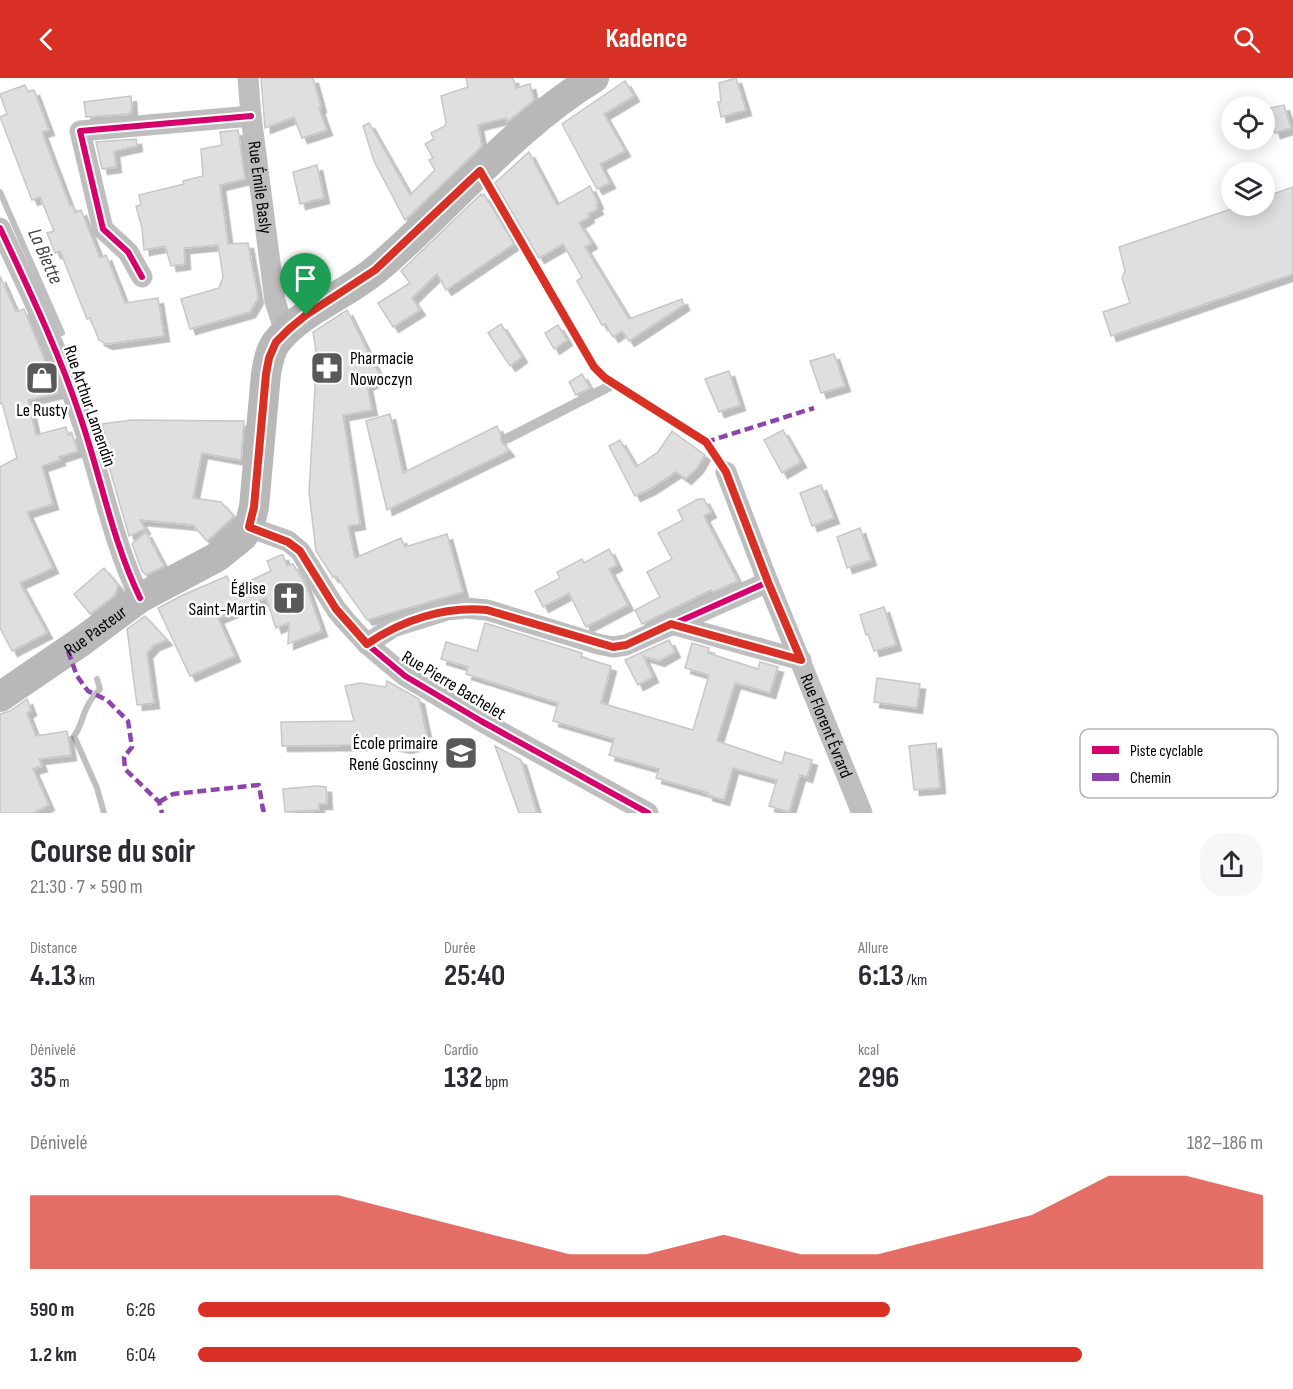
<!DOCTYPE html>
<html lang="fr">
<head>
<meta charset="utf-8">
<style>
  body { margin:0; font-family:"Sofia Sans Condensed",sans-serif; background:#f7f7f7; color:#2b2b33; height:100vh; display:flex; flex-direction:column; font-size:22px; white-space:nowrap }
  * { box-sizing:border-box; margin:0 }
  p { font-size:20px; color:#7c7c81 }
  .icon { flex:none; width:33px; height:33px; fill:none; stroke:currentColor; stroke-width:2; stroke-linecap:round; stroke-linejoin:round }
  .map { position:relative; height:735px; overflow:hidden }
  .panel { display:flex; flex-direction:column; background:#fff; flex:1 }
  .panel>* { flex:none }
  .tools { position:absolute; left:1221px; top:18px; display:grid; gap:12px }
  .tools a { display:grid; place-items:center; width:54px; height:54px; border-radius:50%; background:#fff; box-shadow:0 3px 15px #0003; font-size:30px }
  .pin { position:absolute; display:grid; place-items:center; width:51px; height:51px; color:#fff; margin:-62px -26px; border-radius:50% 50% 50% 0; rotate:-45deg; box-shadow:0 0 6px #0007 }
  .pin .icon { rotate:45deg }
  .round { display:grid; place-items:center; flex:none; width:63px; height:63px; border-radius:24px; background:#f7f7f7 }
  .headline { display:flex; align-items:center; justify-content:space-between; height:102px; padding:0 30px }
  h1 { font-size:33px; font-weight:700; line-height:45px }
  .figures { display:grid; grid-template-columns:repeat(3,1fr); gap:9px; height:102px; padding:6px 30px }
  .figures div { display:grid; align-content:center }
  .figures b { font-size:30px; font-weight:700 }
  .figures small { font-size:16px; font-weight:400 }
  .figures p { font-size:16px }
  .chart { height:168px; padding:12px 30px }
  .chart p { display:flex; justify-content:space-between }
  .chart svg { width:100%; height:108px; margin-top:6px; fill:#d93025; opacity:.7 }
  ul { padding:0 30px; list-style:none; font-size:20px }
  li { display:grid; grid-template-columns:96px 72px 1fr; align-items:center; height:45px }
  li i { height:15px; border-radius:8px; background:#d93025 }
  header { display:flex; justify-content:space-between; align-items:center; height:78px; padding:0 30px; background:#d93025; color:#fff; font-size:27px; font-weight:700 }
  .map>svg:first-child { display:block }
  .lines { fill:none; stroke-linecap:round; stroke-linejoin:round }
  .stream { stroke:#bfbfbf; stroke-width:6 }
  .building { fill:#dfdfdf; stroke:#c7c7c7; stroke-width:1.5; filter:url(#shadow) }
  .service { stroke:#bebebe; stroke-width:10 }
  .minor { stroke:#bebebe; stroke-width:21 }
  .secondary { stroke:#b8b8b8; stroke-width:30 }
  .quiet { stroke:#8e44ad; stroke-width:4.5; stroke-dasharray:9 4.5; stroke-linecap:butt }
  .cycleway-casing { stroke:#fff; stroke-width:10 }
  .cycleway { stroke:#d6006c; stroke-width:6 }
  .route-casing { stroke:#fff; stroke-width:12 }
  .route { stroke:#d93025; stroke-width:8 }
  .labels { text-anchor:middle; stroke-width:5; stroke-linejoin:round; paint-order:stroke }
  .street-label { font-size:18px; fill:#000; stroke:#fff }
  .poi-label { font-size:18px; fill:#000; stroke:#fff; text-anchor:end }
  .water-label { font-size:20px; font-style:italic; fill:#444; stroke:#fff }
  .key { fill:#fff; stroke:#b2b2b2; stroke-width:1.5 }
  .key-label { font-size:16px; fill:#000 }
</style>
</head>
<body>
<header><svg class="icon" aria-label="back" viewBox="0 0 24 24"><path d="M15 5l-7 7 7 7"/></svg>Kadence<svg class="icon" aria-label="search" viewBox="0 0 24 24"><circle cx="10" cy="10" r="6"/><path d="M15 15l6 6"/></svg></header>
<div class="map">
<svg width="1293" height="735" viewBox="0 0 1293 735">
  <defs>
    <filter id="shadow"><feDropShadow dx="5.5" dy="5.5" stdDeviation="0" flood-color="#0004"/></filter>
  </defs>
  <rect width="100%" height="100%" fill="#fff"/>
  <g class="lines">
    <g class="stream">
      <polyline points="0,114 62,255"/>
      <path d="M 97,601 L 100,611 C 94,617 89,624 86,631 C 81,642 81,649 74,658 L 97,710 L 104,735"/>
    </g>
  </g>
  <g class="building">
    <polygon points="261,0 313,0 321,29 319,30 327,52 302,60 294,39 265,50"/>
    <polygon points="466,0 513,0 516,10 530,6 534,22 507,44 506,40 478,47 482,68 405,142 374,83 363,48 369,45 410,117 435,92 429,82 433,80 425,66 434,61 431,55 445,48 446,44 441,18 468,9"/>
    <polygon points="736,0 746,32 721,39 718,24 721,24 719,5"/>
    <polygon points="625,3 634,18 604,36 625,73 600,86 610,105 597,111 562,46"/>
    <polygon points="25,7 28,14 34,12 49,52 42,54 70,128 72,127 75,135 81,132 100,180 106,177 125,225 158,220 164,258 107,266 99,262 90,240 87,241 60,173 55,175 47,155 54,153 40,119 32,122 0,39 7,36 0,16"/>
    <polygon points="131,18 132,33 130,34 131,36 86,39 84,24"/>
    <polygon points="1284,27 1291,50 1275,55 1272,46 1264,48 1264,31"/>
    <polygon points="238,52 245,101 220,107 228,166 248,165 258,220 250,234 190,251 181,221 219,210 223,199 218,167 184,170 185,186 171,188 165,168 144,172 142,150 136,128 141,127 139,117 184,106 183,103 203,98 201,71 222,67 220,54"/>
    <polygon points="136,61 137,68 114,73 116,89 102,91 96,64"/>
    <polygon points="529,74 557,127 590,108 598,125 596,127 598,131 588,136 589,139 579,145 592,165 585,169 629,241 682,221 684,227 629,263 622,253 613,259 605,246 602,247 577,203 582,199 563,166 539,180 495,105"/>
    <polygon points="317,87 324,120 300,126 293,94"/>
    <polygon points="1293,109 1293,196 1111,258 1103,234 1130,225 1122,200 1125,193 1119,169 1240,128 1264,128 1264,119"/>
    <polygon points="481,116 482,118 484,116 514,166 446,212 437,196 412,220 420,232 393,249 378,225 410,205 401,193"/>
    <polygon points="0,198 16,234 24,231 58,315 28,322 36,357 66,349 68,357 72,356 78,373 59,379 60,382 42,388 53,426 27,434 53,490 20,505 47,555 12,573 0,550 0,389 17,380 2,325 0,326"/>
    <polygon points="347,232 381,300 367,307 372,332 343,337 360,446 348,448 355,480 401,460 405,469 447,456 463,514 367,542 336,498 333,499 316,473 309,414 315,310 316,274 313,254"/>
    <polygon points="501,246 522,279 510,288 488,255"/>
    <polygon points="558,247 567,262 554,271 545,255"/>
    <polygon points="834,276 845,308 821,315 810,283"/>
    <polygon points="729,293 740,327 719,334 705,301"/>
    <polygon points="582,296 590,310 576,317 569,304"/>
    <polygon points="390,336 403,395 497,348 501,357 501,363 509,373 387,432 366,343"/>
    <polygon points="132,342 244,343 241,382 202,375 193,420 221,424 234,438 207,463 193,447 140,442 145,451 129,458 104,371 108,370 102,346"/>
    <polygon points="783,352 801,384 782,395 764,362"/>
    <polygon points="672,353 705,377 698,389 686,401 676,394 650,411 635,418 609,368 620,362 636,389 658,374"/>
    <polygon points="821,407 834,440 812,448 800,415"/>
    <polygon points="698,421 704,421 711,434 704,438 738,503 713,514 711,512 642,546 635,532 660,519 647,494 672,481 658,455 683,442 678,432"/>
    <polygon points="860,450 871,482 847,490 837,459"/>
    <polygon points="146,454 164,488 146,497 142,493 132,466"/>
    <polygon points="609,471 617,487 609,491 628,527 586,549 569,515 543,529 535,513 560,500 557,494 582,481 584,485"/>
    <polygon points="281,477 283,477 287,488 293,486 305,505 322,553 288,566 289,545 276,550 266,520 218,540 235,578 190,598 158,530 183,517 227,498 232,511 271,493 267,483"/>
    <polygon points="104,490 118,507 115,517 90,536 74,516"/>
    <polygon points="884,529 896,567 874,573 868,556 866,557 860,537"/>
    <polygon points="145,538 167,562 154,567 147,575 154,625 137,627 127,551"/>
    <polygon points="485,545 582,575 581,579 611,588 601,625 693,652 709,597 685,590 692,565 709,570 708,575 758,591 760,584 778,589 770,615 735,605 717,663 782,685 785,674 812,682 807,699 800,697 789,734 769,728 777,702 733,690 724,722 707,717 708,715 656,700 659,691 609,677 614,661 553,643 558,625 466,596 468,589 441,581 446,564 477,573"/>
    <polygon points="669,562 675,574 659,583 643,578 653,599 638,607 625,582"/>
    <polygon points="877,600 920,606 917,630 874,624"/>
    <polygon points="387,603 419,621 428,664 406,670 361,661 362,667 282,668 281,644 354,643 345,608 360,605 386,609"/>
    <polygon points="27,621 31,632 27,635 36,658 67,653 71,677 39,681 42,688 33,691 49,727 33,735 0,735 0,636 10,633"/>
    <polygon points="936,665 940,710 914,712 909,668"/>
    <polygon points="495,668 521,682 537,735 519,735"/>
    <polygon points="317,708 326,709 327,726 319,726 319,732 285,734 283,711"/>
  </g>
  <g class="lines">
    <g class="service">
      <polyline points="481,96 594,289 605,300 706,364 726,394"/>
      <polyline points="508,360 614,306"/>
    </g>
    <g class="minor">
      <path id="s1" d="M 248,0 L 251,38 L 275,223 L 281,242 L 289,251"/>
      <path d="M 0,150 C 29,212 59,274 80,338 C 101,399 112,462 140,520"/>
      <polyline points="142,199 128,174 103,151 80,53 251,38"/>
      <path id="s2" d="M 726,394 L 768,504 L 862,735"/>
      <polyline points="249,449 288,463 300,473 336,531 345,542 367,566 405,598 481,643 648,735"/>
      <polyline points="671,546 801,582"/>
      <polyline points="367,566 393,549 447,532 466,530 487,532 598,566 613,569 626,567 768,504"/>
    </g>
    <path class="secondary" id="s3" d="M 0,619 L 82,563 L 140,520 L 217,479 L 243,458 L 249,449 L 254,429 L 266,296 C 268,284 270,271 278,262 C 305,230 347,217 378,190 C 451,128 512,50 594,0"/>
    <g class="quiet">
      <polyline points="706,364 814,330"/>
      <polyline points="68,573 77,598 88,613 107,622 128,643 132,669 124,679 125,691 159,724 162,735"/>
      <polyline points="159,724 173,716 259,707 263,732 269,731"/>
    </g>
    <g class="cycleway-casing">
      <g id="cycleway">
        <path d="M 0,150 C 29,212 59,274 80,338 C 101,399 112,462 140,520"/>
        <polyline points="142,199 128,174 103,151 80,53 251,38"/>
        <polyline points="249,449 288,463 300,473 336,531 345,542 367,566 405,598 481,643 648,735"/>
        <polyline points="367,566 393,549 447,532 466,530 487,532 598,566 613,569 626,567 768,504"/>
      </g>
    </g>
    <use href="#cycleway" class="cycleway"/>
  </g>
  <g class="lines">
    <g class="route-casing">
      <path id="route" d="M 480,93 L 594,289 L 605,300 L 706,364 L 726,394 L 768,504 L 801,582 L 671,546 L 626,567 L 613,569 L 487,532 C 445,528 402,542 367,566 L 336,531 L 300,473 L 288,464 L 249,449 L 254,429 L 266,296 L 269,280 L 276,264 L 289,251 L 306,237 L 375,192 Z"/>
    </g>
    <use href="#route" class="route"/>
  </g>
  <defs>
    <g id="pharmacy-square" transform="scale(1.725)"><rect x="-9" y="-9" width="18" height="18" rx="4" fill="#595959" stroke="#fff"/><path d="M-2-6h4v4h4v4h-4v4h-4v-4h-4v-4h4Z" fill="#fff"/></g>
    <g id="shop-square" transform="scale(1.725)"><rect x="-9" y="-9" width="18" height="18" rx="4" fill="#595959" stroke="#fff"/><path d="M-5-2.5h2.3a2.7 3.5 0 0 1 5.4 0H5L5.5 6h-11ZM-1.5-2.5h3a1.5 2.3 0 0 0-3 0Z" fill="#fff"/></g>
    <g id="church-square" transform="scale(1.725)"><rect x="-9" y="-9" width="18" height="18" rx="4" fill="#595959" stroke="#fff"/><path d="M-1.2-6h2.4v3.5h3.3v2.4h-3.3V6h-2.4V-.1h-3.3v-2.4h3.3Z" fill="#fff"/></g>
    <g id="school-square" transform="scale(1.725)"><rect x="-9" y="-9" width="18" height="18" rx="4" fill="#595959" stroke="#fff"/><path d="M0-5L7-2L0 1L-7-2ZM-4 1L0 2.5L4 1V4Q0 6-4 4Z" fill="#fff"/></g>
  </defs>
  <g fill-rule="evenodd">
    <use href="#pharmacy-square" x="327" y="290"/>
    <use href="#shop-square" x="42" y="300"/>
    <use href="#church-square" x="289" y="520"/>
    <use href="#school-square" x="461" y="675"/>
  </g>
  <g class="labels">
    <g class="street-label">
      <text dy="6" stroke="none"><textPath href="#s1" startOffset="110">Rue Émile Basly</textPath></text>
      <text transform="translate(90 328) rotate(71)" y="6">Rue Arthur Lamendin</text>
      <text dy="6" stroke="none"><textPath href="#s3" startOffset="116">Rue Pasteur</textPath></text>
      <text transform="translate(454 607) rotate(31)" y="6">Rue Pierre Bachelet</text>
      <text dy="6" stroke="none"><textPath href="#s2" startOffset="273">Rue Florent Évrard</textPath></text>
    </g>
    <g class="poi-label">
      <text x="350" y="286" text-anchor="start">Pharmacie<tspan x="350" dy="21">Nowoczyn</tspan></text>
      <text x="42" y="338" text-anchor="middle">Le Rusty</text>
      <text x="266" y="516">Église<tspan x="266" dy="21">Saint-Martin</tspan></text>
      <text x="438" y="671">École primaire<tspan x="438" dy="21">René Goscinny</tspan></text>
    </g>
    <g class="water-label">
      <text transform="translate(46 178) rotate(66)" y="7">La Biette</text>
    </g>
  </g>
  <rect x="1080" y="651" width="198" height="69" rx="9" class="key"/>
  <rect x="1092" y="668" width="27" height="8" fill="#d6006c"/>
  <rect x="1092" y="695" width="27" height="8" fill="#8e44ad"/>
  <g class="key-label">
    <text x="1130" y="678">Piste cyclable</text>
    <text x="1130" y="705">Chemin</text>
  </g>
</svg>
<div class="tools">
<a><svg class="icon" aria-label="locate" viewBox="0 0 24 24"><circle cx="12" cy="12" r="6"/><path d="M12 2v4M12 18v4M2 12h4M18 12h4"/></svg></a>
<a><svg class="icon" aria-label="layers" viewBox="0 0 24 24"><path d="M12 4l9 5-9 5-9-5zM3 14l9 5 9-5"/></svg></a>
</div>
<div class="pin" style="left:306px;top:237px;background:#1e9e55"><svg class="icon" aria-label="arrive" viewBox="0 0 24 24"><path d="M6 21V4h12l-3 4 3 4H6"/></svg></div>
</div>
<section class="panel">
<div class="headline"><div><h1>Course du soir</h1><p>21:30 · 7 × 590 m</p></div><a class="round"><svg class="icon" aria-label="share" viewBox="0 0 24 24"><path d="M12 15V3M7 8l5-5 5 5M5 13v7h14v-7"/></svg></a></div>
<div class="figures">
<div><p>Distance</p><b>4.13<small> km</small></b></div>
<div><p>Durée</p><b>25:40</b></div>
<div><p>Allure</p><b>6:13<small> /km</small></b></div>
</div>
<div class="figures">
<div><p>Dénivelé</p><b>35<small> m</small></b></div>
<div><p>Cardio</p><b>132<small> bpm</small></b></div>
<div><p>kcal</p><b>296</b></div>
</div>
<div class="chart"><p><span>Dénivelé</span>182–186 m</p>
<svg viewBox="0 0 160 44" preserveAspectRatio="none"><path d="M0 44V14L10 14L20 14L30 14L40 14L50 22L60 30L70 38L80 38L90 30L100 38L110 38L120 30L130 22L140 6L150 6L160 14V44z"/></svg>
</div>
<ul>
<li><b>590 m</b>6:26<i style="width:65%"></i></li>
<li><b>1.2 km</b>6:04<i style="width:83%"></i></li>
</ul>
</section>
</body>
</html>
